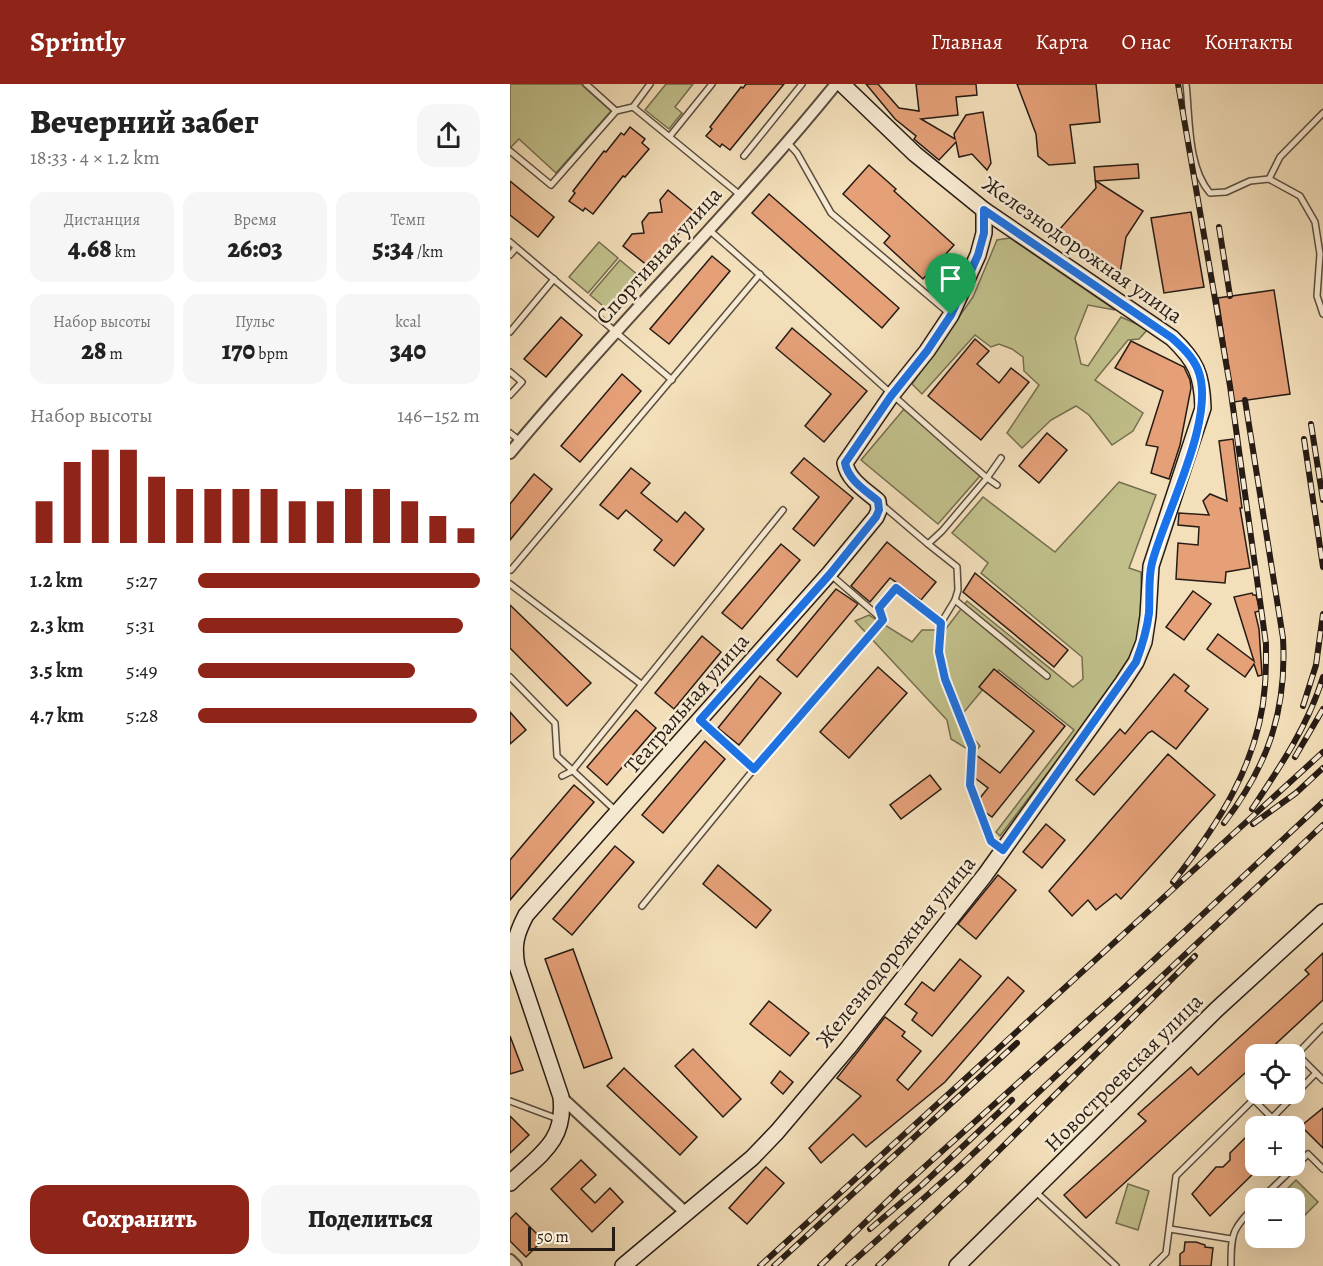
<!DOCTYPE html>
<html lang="ru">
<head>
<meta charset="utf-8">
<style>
  body { margin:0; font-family:Alegreya,serif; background:#f6f6f6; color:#222; height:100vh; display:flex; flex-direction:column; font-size:22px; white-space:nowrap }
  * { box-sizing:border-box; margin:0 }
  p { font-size:20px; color:#767676 }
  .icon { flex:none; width:33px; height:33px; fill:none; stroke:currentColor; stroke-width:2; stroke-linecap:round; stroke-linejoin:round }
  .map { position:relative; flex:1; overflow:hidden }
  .drawer { display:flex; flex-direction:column; background:#fff; width:510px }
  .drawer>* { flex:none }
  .controls { position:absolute; left:735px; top:960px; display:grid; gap:12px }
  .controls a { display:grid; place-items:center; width:60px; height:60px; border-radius:12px; background:#fff; box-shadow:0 6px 24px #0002; font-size:30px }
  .scale { position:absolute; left:18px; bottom:15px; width:87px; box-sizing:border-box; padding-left:6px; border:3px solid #271c15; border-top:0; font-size:16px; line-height:21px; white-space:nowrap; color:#271c15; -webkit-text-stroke:4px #f7ead2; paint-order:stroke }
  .pin { position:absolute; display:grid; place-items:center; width:51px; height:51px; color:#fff; margin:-62px -26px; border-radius:50% 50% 50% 0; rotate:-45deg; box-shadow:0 0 6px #0007 }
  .pin .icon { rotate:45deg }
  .round { display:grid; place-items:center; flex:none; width:63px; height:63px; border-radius:18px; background:#f6f6f6 }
  .overview { display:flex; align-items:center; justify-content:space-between; height:102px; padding:0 30px }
  h1 { font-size:33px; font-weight:800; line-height:45px }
  .stats { display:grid; grid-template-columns:repeat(3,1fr); gap:9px; height:102px; padding:6px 30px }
  .stats div { display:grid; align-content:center; border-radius:15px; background:#f6f6f6; text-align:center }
  .stats b { font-size:26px; font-weight:800 }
  .stats small { font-size:16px; font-weight:400 }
  .stats p { font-size:16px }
  .chart { height:168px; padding:12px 30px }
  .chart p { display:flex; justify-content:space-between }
  .chart svg { width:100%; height:108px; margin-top:6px; stroke:#8f2418; stroke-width:6 }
  .button { display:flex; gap:12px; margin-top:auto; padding:12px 30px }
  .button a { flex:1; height:69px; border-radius:18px; background:#8f2418; color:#fff; font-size:24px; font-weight:800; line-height:69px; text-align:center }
  .button a+a { background:#f6f6f6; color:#222 }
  ul { padding:0 30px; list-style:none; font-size:20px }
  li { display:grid; grid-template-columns:96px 72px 1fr; align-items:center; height:45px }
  li i { height:15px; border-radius:8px; background:#8f2418 }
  header { display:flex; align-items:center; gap:36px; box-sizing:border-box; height:84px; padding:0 30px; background:#8f2418; color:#fff }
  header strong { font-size:28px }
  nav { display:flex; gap:33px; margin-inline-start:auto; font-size:21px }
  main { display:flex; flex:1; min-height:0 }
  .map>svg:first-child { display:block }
  .green { fill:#c1c08b; stroke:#746e50; stroke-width:1.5 }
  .building { fill:#e5a078; stroke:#271c15; stroke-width:1.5 }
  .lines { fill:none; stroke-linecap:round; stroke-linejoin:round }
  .lane-casing { stroke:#5a4d3e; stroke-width:8 }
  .street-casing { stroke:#5a4d3e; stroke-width:14 }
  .secondary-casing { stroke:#271c15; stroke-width:18 }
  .lane { stroke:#f7ead2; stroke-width:5 }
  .street { stroke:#f7ead2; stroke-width:10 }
  .secondary { stroke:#f7ead2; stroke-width:15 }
  .rail-casing { stroke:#271c15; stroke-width:6 }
  .rail { stroke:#f7ead2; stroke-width:4; stroke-dasharray:11; stroke-linecap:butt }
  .route-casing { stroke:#fff; stroke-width:12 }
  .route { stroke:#1a73e8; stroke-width:8 }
  .labels { text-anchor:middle; stroke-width:5; stroke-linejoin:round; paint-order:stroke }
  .street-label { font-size:22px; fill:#271c15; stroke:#f7ead2 }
</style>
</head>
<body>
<header>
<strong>Sprintly</strong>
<nav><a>Главная</a><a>Карта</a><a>О нас</a><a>Контакты</a></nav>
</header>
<main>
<section class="drawer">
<div class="overview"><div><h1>Вечерний забег</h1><p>18:33 · 4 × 1.2 km</p></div><a class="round"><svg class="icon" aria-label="share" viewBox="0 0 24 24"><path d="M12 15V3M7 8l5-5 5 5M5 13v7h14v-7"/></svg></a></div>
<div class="stats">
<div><p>Дистанция</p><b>4.68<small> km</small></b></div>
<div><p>Время</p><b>26:03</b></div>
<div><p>Темп</p><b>5:34<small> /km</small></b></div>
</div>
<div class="stats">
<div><p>Набор высоты</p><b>28<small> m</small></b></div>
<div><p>Пульс</p><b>170<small> bpm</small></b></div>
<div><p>kcal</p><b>340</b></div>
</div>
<div class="chart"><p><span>Набор высоты</span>146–152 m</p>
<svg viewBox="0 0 160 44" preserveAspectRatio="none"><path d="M5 44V27M15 44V11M25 44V6M35 44V6M45 44V17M55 44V22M65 44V22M75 44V22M85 44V22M95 44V27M105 44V27M115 44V22M125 44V22M135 44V27M145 44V33M155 44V38"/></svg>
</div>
<ul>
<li><b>1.2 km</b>5:27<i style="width:100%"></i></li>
<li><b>2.3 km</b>5:31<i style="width:94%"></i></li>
<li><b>3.5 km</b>5:49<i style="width:77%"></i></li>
<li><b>4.7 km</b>5:28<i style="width:99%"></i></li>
</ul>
<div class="button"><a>Сохранить</a><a>Поделиться</a></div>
</section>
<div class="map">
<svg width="813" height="1182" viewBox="0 0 813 1182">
  <rect width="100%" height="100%" fill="#f3dfba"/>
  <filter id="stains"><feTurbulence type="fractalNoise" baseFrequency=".00333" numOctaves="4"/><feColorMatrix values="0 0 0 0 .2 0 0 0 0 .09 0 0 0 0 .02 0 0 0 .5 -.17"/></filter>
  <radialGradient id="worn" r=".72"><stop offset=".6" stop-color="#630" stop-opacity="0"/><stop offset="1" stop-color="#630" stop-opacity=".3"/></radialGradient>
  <g class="green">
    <polygon points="0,0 71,0 101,27 46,89 9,55 0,64"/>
    <polygon points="156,0 183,0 165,23 172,29 159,45 135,26"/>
    <polygon points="500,154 605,226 578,221 565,254 571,280 578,282 611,233 638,245 629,255 618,256 585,296 633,329 623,347 602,361 579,331 566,322 541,336 512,364 497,349 529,301 514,287 513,273 502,265 489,260 481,263 465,251 412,310 402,300 463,213 487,156"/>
    <polygon points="89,158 108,174 78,209 59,193"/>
    <polygon points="110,176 135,197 105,232 80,211"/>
    <polygon points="394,325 470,392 428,440 351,376"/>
    <polygon points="609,398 646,411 619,484 631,488 632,543 622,577 490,752 486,748 564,646 489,586 454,628 459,649 470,662 464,669 441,655 437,636 345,537 359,531 402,558 412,546 435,546 457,517 563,603 573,595 572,573 471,489 478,479 442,449 473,413 545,468"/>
    <polygon points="786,1096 808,1118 785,1141 784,1114 768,1114"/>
    <polygon points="618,1100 639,1107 628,1146 606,1139"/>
  </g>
  <g class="building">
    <polygon points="236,0 274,0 220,66 212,60 210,63 196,52 202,45 200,43 231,3 233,4"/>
    <polygon points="356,0 368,0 389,24 409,27 406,0 466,0 467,11 446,13 448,31 411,35 445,55 444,50 456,31 473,28 481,79 477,86 462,70 449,73 446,58 429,76 404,55 406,52 385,35"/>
    <polygon points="507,0 586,0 590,38 560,41 565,79 539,81 528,72 526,50"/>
    <polygon points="120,43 135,55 132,59 139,65 115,93 113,92 83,130 75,124 73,127 59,117 65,109 63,107 94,67 96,68 111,49 114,51"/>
    <polygon points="628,80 629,94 586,97 633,127 616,153 610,189 548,147 586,104 584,83"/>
    <polygon points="359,81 386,105 384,107 444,161 413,195 374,159 380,152 333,110"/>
    <polygon points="0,97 44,133 28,153 0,131"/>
    <polygon points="158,106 188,131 178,143 174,143 152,169 153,174 143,186 113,162 122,150 134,149 132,138 139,129 152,128 150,116"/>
    <polygon points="259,110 389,224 372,244 242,129"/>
    <polygon points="681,128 694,203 654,209 641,134"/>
    <polygon points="202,172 220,187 159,260 140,245"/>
    <polygon points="764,206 780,310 724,318 708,214"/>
    <polygon points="51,233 72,251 36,293 14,275"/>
    <polygon points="282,244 357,307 314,358 295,342 321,310 266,264"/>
    <polygon points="465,255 479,267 467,280 489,299 501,284 519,298 471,356 418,312"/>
    <polygon points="621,257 674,283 680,296 681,304 670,361 659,395 641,389 648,363 636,361 653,307 605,284"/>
    <polygon points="112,290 131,307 70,378 51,362"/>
    <polygon points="537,349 557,366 529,399 509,382"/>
    <polygon points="723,355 732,424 730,424 740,484 716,488 715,499 666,495 668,459 688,461 689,443 668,441 669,429 699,431 693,417 700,410 717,417 709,357"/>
    <polygon points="294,374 343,414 304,462 283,445 309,413 281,389"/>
    <polygon points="121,384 140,399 131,409 167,438 175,428 194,445 164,482 144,466 152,456 116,426 108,435 90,421"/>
    <polygon points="24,390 42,405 0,456 0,420"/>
    <polygon points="377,458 426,498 411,516 380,494 360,518 341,502"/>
    <polygon points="271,460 290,476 232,545 212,529"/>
    <polygon points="465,489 558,566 544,583 453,508"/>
    <polygon points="326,505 348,520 287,593 267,576"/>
    <polygon points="683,507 701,520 674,556 656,543"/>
    <polygon points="742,509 743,511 746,511 750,527 745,528 749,545 752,591 748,592 744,580 735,593 697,565 708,550 744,577 724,513"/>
    <polygon points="0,521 81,599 57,622 0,564"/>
    <polygon points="192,552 211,568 164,625 145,609"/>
    <polygon points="368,583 397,609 339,674 310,648"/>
    <polygon points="484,585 555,642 482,733 475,728 470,714 478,704 465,694 466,671 490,689 524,647 469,603"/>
    <polygon points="664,590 679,602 675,607 698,625 666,665 642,647 638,649 584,711 566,696 610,645 615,650"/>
    <polygon points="250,592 271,609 229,661 208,644"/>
    <polygon points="126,626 146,644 97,701 77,683"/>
    <polygon points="0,628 16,646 0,660"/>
    <polygon points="195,657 215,675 153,749 132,731"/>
    <polygon points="658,670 705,711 611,815 606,810 586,826 578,816 562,832 539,807"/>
    <polygon points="420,691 431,705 391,735 380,721"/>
    <polygon points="64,701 84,718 0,816 0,776"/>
    <polygon points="536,740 555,756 532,784 513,768"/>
    <polygon points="105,762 124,778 62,851 43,835"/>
    <polygon points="208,781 261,826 246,844 193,800"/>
    <polygon points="488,791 506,806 466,855 448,840"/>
    <polygon points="63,865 102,974 74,984 35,875"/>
    <polygon points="813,869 813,916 755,970 746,970 746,979 576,1134 554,1111 636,1037 628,1030 681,983 688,991 799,890 795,886"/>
    <polygon points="450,875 471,892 422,952 402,936 407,929 395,920 412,898 424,907"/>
    <polygon points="498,893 514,907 435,998 356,1063 343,1050 311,1079 299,1064 351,1012 327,994 375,933 395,948 392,952 411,967 387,996 398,1006"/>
    <polygon points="259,917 299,949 280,972 240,940"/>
    <polygon points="0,952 13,986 0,990"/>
    <polygon points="183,965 231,1015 213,1033 165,982"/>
    <polygon points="114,984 187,1053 170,1071 97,1002"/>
    <polygon points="270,987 283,998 273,1010 261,999"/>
    <polygon points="813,1024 813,1064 791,1042"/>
    <polygon points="0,1032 19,1051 0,1069"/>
    <polygon points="738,1051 746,1051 746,1087 700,1132 682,1110 706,1083 713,1083 720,1076 720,1069"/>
    <polygon points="71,1076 86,1091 71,1105 85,1119 100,1104 113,1118 82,1148 41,1105"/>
    <polygon points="256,1083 274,1099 237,1140 219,1124"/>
    <polygon points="6,1129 33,1156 16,1173 0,1157 0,1135"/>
    <polygon points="675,1158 686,1158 695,1161 695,1163 703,1164 701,1182 670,1182 670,1170 674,1167"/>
  </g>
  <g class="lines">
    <g class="lane-casing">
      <g id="lane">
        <polyline points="76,0 106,27"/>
        <path d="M 676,0 C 680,34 677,82 700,109 L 716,108 L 740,97 L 759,95 L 790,112 L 805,138 L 810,170 L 807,212 L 813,230"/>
        <polyline points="123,23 229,110"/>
        <polyline points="160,52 202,0"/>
        <polyline points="278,59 287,69 321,129 440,230"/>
        <polyline points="0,67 41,101 106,27 123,23 140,0"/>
        <polyline points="234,72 292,0"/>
        <polyline points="759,95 770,73 813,29"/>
        <path d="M 198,145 C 292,227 382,313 477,394 L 432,447 L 418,460 L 371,420"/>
        <polyline points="0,158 162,296"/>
        <polyline points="0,171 6,164"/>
        <polyline points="0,248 44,195"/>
        <polyline points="0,288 12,298 0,311"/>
        <polyline points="0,349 10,357"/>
        <polyline points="487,401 477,394 491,374"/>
        <polyline points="418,460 447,483 448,506 445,516 537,592"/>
        <polyline points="1,486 250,190"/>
        <polyline points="321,491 373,536"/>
        <polyline points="0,500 131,600"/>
        <polyline points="431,539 445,516"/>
        <polyline points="0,593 45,639 47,672 106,727"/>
        <polyline points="244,685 373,536 369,524 386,505 419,528 431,539 429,568 435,595 462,663 460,701 481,757 492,765"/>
        <polyline points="52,692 62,687 273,426"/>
        <polyline points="132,822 244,685 191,638"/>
        <polyline points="787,970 813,996"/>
        <polyline points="784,973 813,943"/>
        <polyline points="743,1015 762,1034 806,989"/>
        <polyline points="0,1017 48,1035"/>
        <polyline points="526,1108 606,1182"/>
        <polyline points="752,1114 798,1070 813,1085"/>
        <polyline points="660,1145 721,1155"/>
        <polyline points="643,1182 656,1169 666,1092 749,1010"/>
        <path d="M 721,1182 C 721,1149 722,1145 746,1121"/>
      </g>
    </g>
    <g class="street-casing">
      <g id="street">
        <path d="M 0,369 C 105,242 223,127 326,0"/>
        <polyline points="51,1013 176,1129"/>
        <polyline points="0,1176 6,1182"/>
      </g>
    </g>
    <g class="secondary-casing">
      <g id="secondary">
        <path d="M 0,1099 C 29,1071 56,1058 51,1013 L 7,882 C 3,861 6,850 16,831 L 319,490 L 366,433 L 369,426 L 368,417 C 355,406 338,396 335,379 L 381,312 L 417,267 L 441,231 L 468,171 L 474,149 L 474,126"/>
        <path d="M 113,1182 L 242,1074 L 267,1048 L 338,964 L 475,791 L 613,598 L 626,578 L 634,558 L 638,532 L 641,482 L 693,324 C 692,290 686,277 662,254 L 474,126 L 405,70 L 332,0"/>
        <polyline points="447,1182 706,926 813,828"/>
      </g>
    </g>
    <use href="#lane" class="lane"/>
    <use href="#street" class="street"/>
    <use href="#secondary" class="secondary"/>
    <g class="rail-casing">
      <g id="rail">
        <polyline points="709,143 720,212"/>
        <polyline points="801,340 813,416"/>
        <polyline points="794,355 813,483"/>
        <polyline points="793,622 806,581 813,530"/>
        <polyline points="785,673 813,625"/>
        <path d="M 742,725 C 770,683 798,642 813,593"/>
        <path d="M 714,739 C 758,681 777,627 773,554 L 735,316"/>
        <polyline points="743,740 786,709 813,684"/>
        <path d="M 663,798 C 708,741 750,677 755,601 C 756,588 756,574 756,560 L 720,302 L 668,0"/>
        <polyline points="360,1145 412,1101 502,1016"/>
        <polyline points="250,1182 813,668"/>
        <polyline points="264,1182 507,959"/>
        <polyline points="310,1182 391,1104 616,902 813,718"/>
        <polyline points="338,1182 451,1081 813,741"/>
        <polyline points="368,1182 455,1100 685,872"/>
      </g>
    </g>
    <use href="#rail" class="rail"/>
  </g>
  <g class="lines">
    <g class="route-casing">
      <path id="route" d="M 474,126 L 662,254 C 672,263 683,273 688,286 C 707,333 655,429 642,479 C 638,494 640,513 639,529 C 637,546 632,562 626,578 L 493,766 L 481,757 L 460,701 L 462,663 L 435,595 L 429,568 L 431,539 L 386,504 L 369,524 L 373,536 L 244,685 L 190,636 L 320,490 L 366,433 L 369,426 L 368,417 C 356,407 338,396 335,379 L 381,312 L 417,267 L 441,231 L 468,171 L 474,149 Z"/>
    </g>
    <use href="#route" class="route"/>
  </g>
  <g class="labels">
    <g class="street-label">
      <text transform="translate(573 165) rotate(35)" y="8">Железнодорожная улица</text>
      <text transform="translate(148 171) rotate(-48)" y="8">Спортивная улица</text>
      <text transform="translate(176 619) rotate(-49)" y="8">Театральная улица</text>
      <text transform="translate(385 867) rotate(-51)" y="8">Железнодорожная улица</text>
      <text transform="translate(613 988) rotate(-45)" y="8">Новостроевская улица</text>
    </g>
  </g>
  <rect width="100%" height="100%" filter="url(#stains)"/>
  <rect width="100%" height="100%" fill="url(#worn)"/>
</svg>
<div class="controls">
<a><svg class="icon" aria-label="locate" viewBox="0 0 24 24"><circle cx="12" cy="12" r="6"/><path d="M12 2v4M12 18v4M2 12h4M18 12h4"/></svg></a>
<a>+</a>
<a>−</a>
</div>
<div class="scale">50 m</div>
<div class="pin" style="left:441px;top:231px;background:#1e9e55"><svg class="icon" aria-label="arrive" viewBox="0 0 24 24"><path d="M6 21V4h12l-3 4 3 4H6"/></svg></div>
</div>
</main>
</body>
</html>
